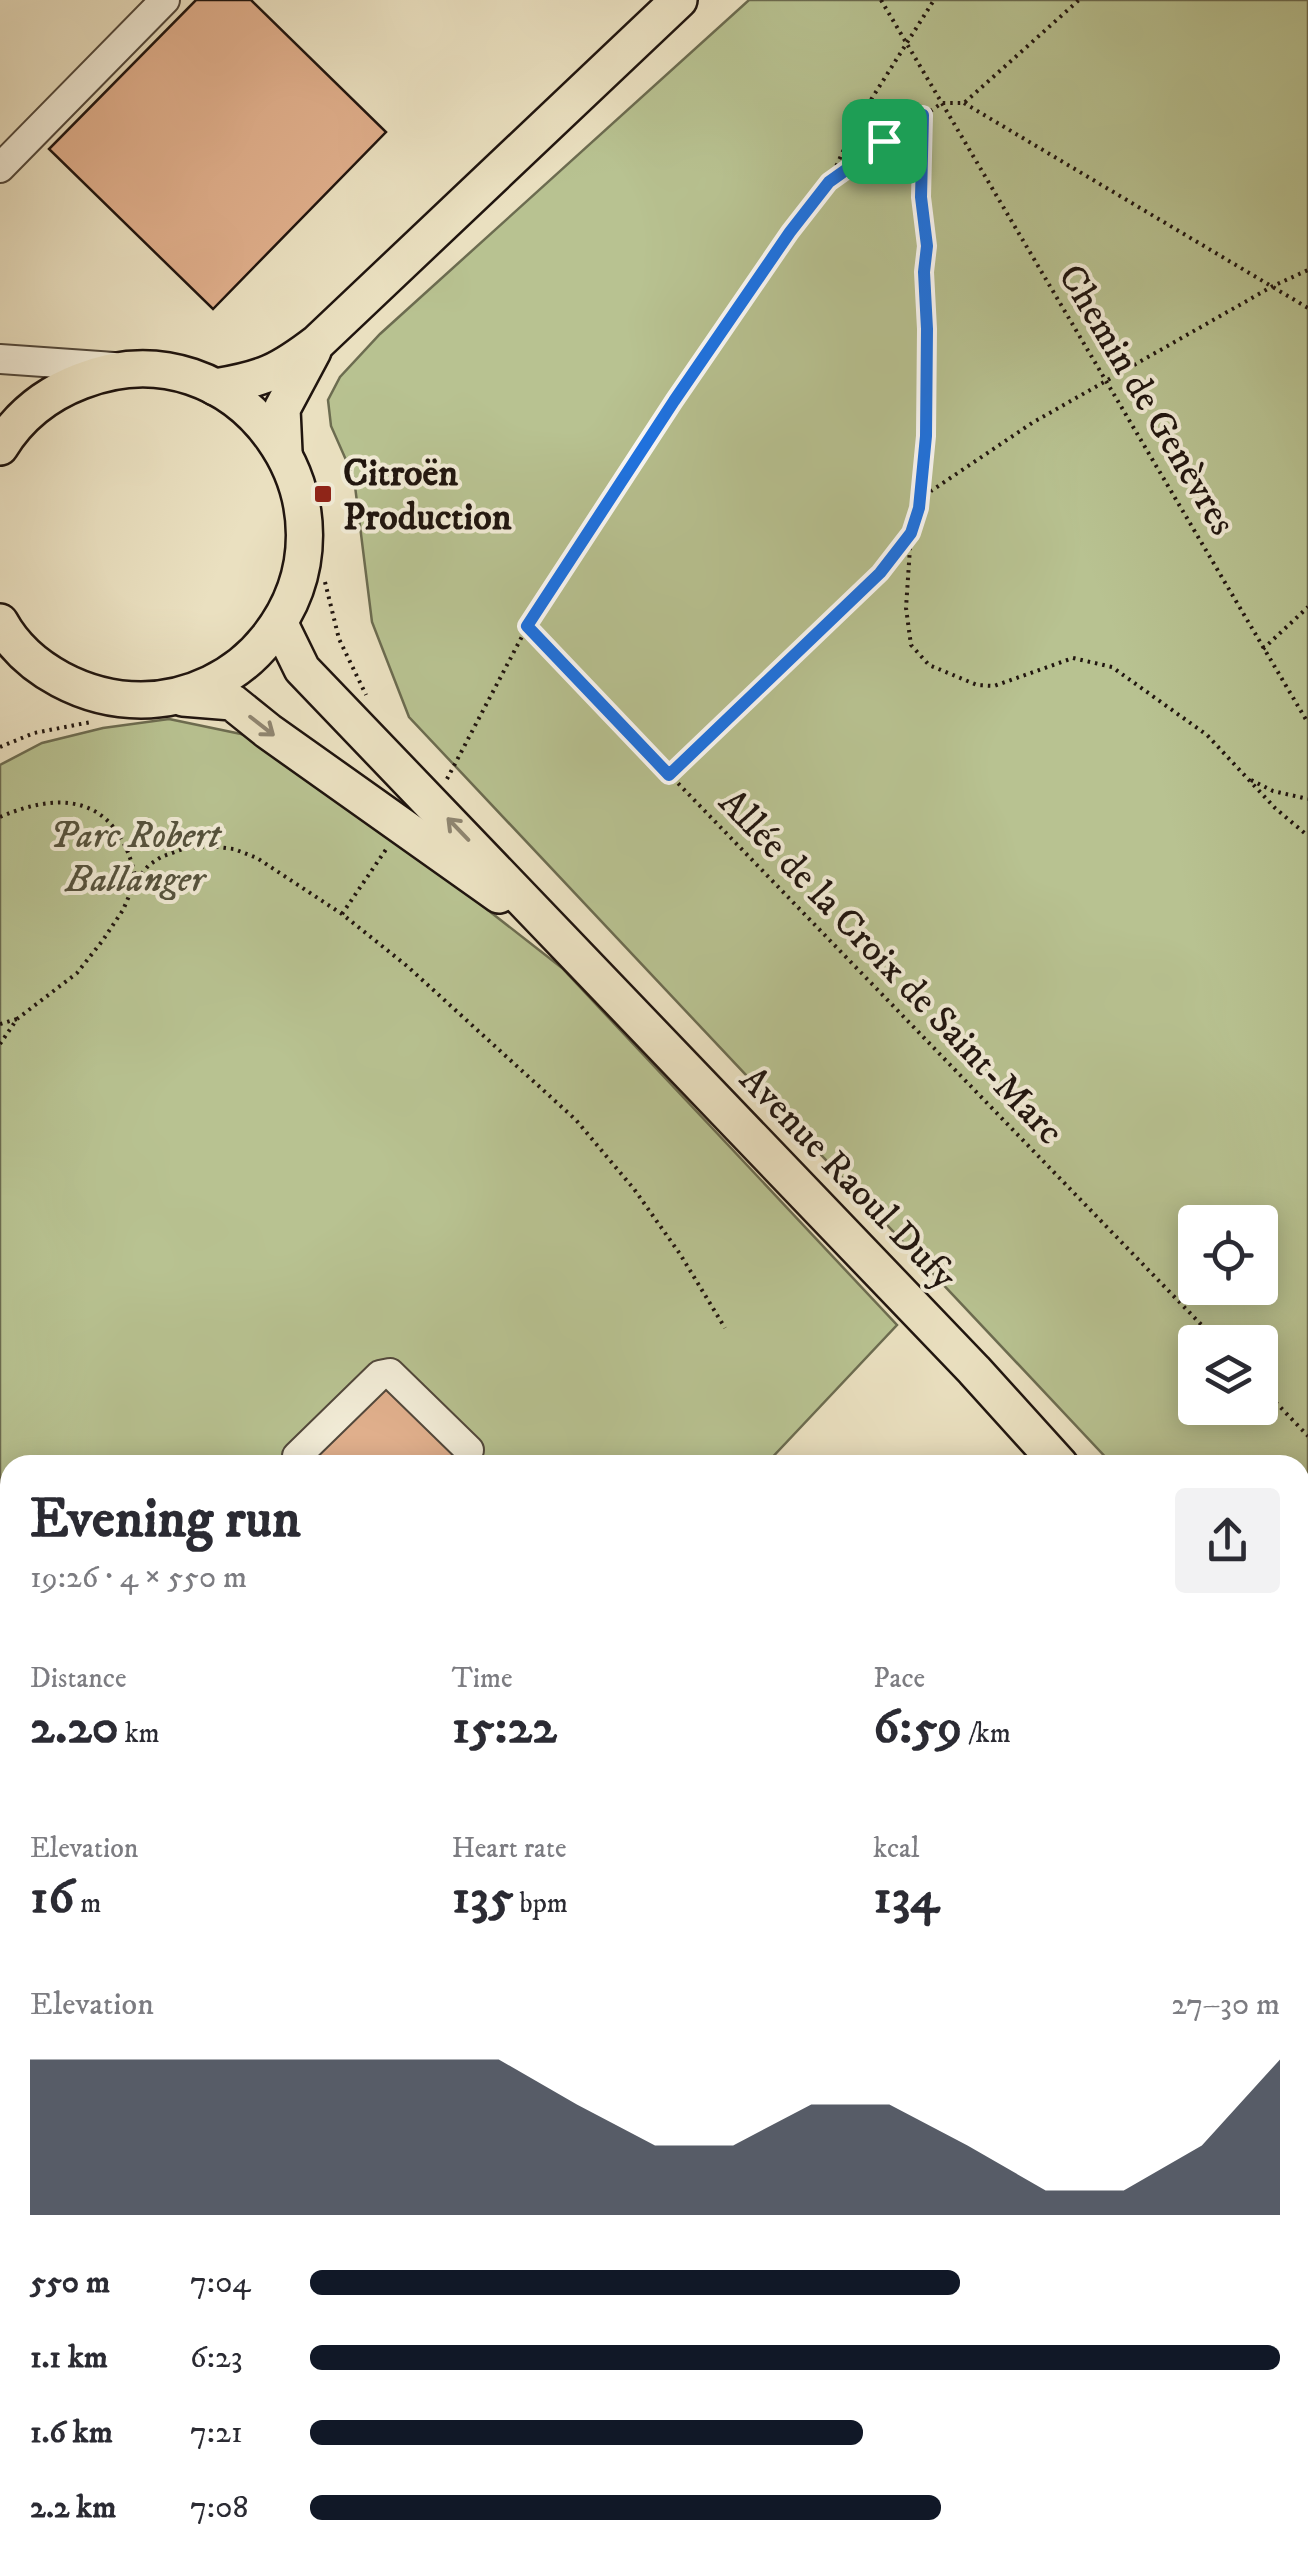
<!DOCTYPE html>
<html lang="en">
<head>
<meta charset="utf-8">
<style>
  body { margin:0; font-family:"IM FELL DW Pica",serif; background:#f2f2f3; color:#2b2b33; height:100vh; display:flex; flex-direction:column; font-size:38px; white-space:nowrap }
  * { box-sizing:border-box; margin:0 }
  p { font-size:32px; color:#7c7c81 }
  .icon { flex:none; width:55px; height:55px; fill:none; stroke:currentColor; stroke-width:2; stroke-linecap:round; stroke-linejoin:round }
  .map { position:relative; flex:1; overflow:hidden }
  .details { position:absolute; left:0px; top:1455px; width:1310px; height:1112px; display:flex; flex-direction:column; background:#fff; border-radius:30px 30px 0 0; box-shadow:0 5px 25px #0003 }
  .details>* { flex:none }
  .buttons { position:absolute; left:1178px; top:1205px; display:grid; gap:20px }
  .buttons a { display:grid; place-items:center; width:100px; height:100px; border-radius:10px; background:#fff; box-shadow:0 5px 25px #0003; font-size:50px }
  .pin { position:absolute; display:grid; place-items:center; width:85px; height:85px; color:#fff; margin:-42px; border-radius:20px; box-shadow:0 5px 15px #0006 }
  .round { display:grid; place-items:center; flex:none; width:105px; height:105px; border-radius:10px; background:#f2f2f3 }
  .head { display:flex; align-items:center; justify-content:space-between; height:170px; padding:0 30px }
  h1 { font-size:55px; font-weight:700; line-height:75px }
  .figures { display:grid; grid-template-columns:repeat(3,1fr); gap:15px; height:170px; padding:10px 30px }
  .figures div { display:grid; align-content:center }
  .figures b { font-size:50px; font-weight:700 }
  .figures small { font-size:28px; font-weight:400 }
  .figures p { font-size:28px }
  .chart { height:280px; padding:20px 30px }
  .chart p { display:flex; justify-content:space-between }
  .chart svg { width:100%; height:180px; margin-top:10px; fill:#111827; opacity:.7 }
  ul { padding:0 30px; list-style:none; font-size:32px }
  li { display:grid; grid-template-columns:160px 120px 1fr; align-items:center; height:75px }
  li i { height:25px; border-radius:12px; background:#111827 }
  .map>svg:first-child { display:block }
  .green { fill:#b8c291; stroke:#6c6c50; stroke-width:2.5; fill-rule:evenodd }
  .building { fill:#e0af8c; stroke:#20150f; stroke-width:2.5 }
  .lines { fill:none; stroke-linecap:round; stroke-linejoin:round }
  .minor-casing { stroke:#52483b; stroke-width:32 }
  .major-casing { stroke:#20150f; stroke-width:40 }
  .path { stroke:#20150f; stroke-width:4; stroke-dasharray:2.5 5; stroke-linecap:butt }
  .minor { stroke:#f1ebd6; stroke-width:28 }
  .major { stroke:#eae0c0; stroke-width:35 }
  .oneway { stroke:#8f8570 }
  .route-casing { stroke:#fff; stroke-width:20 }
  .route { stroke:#1a73e8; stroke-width:12 }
  .poi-dot { fill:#8f2418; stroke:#f1ebd6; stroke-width:4 }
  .labels { text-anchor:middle; stroke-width:8; stroke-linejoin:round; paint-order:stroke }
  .street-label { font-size:38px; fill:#20150f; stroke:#f1ebd6 }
  .poi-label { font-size:38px; font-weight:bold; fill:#20150f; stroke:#f1ebd6; text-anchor:start }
  .park-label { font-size:38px; font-style:italic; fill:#55523c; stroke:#f1ebd6 }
</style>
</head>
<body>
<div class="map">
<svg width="1308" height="2566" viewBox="0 0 1308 2566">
  <rect width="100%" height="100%" fill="#eae0c0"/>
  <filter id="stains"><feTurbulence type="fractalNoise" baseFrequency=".002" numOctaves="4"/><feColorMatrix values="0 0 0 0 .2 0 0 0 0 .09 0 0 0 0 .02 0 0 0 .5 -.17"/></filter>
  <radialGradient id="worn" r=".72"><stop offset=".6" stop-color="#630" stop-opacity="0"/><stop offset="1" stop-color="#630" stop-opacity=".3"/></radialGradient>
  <g class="green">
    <path d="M 749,0 L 1308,0 L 1308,1669 L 1300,1661 L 1300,1465 L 1113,1465 L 409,717 L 372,622 L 354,478 L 331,426 L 328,400 L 340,377 L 380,334 ZM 1195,1222 L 1260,1222 L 1260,1288 L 1195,1288 ZM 1195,1342 L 1260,1342 L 1260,1408 L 1195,1408 Z"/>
    <polygon points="169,719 241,734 300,763 562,968 897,1325 765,1465 10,1465 10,2159 0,2166 0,765 42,743 103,728"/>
  </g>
  <g class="building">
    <polygon points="196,0 251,0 386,132 213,309 49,149"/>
    <polygon points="387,1387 464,1465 309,1464"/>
    <polygon points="1300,1902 1308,1910 1308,1961 1300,1969"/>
    <polygon points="1300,2123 1308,2131 1308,2159 1300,2167"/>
    <polygon points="10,2253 10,2312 6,2316 0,2311 0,2262"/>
    <polygon points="0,2348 10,2358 10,2438 7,2438 0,2431"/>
    <polygon points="127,2558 181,2558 186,2562 189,2558 193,2561 197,2558 211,2558 220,2566 136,2566"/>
    <polygon points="342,2558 414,2558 406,2566 333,2566"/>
    <polygon points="672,2558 734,2558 726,2566 664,2566"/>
  </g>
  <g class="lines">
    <g class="minor-casing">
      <g id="minor">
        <polyline points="0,168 165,0"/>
        <polyline points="0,359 114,367"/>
        <polyline points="298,1465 297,1456 380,1375 390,1373 469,1450"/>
        <polyline points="0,1660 10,1658"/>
        <polyline points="1300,1988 1308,1981"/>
        <polyline points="1300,2086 1308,2094"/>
        <polyline points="1300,2190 1308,2198"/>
        <polyline points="0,2218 10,2210"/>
        <polyline points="1300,2263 1308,2255"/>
        <polyline points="1300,2492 1308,2484"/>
        <polyline points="463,2558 471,2566"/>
        <polyline points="1058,2558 1066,2566"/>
        <polyline points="274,2566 283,2558"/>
        <polyline points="435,2566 439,2558"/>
        <polyline points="838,2566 846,2558"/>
        <polyline points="952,2566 952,2558"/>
        <polyline points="1217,2566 1227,2558"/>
      </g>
    </g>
    <g class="major-casing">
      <g id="major">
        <path d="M 215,387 C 263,379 279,372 318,342 L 679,0"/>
        <path d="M 0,447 C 19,416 47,394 81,381 C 239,319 372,508 267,639 C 237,677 189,700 141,700 C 87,700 27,671 0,622"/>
        <polyline points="284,452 282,409 313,351"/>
        <polyline points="280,624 302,669 974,1370 1060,1465"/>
        <polyline points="183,698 232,702 268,731 499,895"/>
        <polyline points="1300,1724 1308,1732"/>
      </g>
    </g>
    <g class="path">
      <polyline points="881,0 1308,723"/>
      <polyline points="964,103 1308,308"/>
      <polyline points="923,115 921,197 927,246 924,272 927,329 926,435 919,508 911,533 906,608 911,645 929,665 977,685 994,686 1073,658 1112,667 1207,735 1275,808 1308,836"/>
      <polyline points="832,180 942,103 964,103 1079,0"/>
      <polyline points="922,504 931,491 1032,423 1273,286 1308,270"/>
      <polyline points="325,582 339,639 366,695"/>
      <polyline points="527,627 1218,1342"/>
      <polyline points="1263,649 1308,607"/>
      <polyline points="0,747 34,733 91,722"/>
      <polyline points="669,775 880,573 911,533"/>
      <polyline points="447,779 527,627 749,288 829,182 855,125 934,0"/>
      <polyline points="1251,780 1273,791 1308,799"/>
      <path d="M 0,817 C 70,787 120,802 136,880"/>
      <polyline points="342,914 387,848"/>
      <polyline points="0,1024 17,1019"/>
      <polyline points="0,1044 17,1019 77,973 103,940 123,910 136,880 149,865 161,857 183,849 210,846 234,849 257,858 342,914 407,966 576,1120 634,1189 680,1254 725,1328"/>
      <polyline points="1260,1386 1308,1436"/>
      <polyline points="542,1465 574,1464"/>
      <polyline points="1300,1598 1308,1596"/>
    </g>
    <use href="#minor" class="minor"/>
    <use href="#major" class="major"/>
  </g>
  <defs><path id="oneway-shaft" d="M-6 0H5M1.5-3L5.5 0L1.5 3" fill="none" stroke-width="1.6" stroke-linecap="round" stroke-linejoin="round" transform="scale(2.5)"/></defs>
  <g class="oneway">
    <use href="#oneway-shaft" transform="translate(262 726) rotate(38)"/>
    <use href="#oneway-shaft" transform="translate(458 829) rotate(-134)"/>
  </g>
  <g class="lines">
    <g class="route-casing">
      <polygon id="route" points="923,115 921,197 927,246 924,272 927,329 926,436 919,508 911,533 880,573 669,775 527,626 674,401 790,232 829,182"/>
    </g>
    <use href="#route" class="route"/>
  </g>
  <rect class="poi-dot" x="313" y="484" width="20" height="20" rx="5"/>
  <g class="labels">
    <g class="street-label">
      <text transform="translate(1148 399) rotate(59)" y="13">Chemin de Genèvres</text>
      <text transform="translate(892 966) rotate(46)" y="13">Allée de la Croix de Saint-Marc</text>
      <text transform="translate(849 1177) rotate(46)" y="13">Avenue Raoul Dufy</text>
    </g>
    <g class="poi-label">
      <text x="343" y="485">Citroën<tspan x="343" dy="44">Production</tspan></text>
    </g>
    <g class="park-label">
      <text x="135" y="847">Parc Robert<tspan x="135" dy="44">Ballanger</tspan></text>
    </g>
  </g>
  <rect width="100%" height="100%" filter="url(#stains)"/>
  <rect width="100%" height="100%" fill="url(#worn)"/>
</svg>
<div class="buttons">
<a><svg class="icon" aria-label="locate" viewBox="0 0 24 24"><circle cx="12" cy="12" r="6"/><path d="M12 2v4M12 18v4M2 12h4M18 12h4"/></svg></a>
<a><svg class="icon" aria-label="layers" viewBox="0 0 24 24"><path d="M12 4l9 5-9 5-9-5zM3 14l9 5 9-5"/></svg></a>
</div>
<div class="pin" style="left:884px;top:141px;background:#1e9e55"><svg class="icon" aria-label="arrive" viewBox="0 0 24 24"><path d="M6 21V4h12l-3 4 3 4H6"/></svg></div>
<section class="details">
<div class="head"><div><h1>Evening run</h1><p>19:26 · 4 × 550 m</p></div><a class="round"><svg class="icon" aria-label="share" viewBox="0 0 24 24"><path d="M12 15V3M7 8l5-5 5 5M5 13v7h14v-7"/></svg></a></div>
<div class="figures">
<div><p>Distance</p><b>2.20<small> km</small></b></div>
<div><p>Time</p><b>15:22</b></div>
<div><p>Pace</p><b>6:59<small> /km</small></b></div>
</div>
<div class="figures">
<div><p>Elevation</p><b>16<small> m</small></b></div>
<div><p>Heart rate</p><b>135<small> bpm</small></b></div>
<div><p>kcal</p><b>134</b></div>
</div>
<div class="chart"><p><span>Elevation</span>27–30 m</p>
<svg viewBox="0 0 160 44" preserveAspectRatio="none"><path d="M0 44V6L10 6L20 6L30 6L40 6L50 6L60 6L70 17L80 27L90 27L100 17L110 17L120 27L130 38L140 38L150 27L160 6V44z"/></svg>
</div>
<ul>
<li><b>550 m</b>7:04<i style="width:67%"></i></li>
<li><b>1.1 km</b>6:23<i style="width:100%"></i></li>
<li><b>1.6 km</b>7:21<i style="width:57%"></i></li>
<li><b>2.2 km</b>7:08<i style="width:65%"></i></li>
</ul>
</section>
</div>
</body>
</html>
